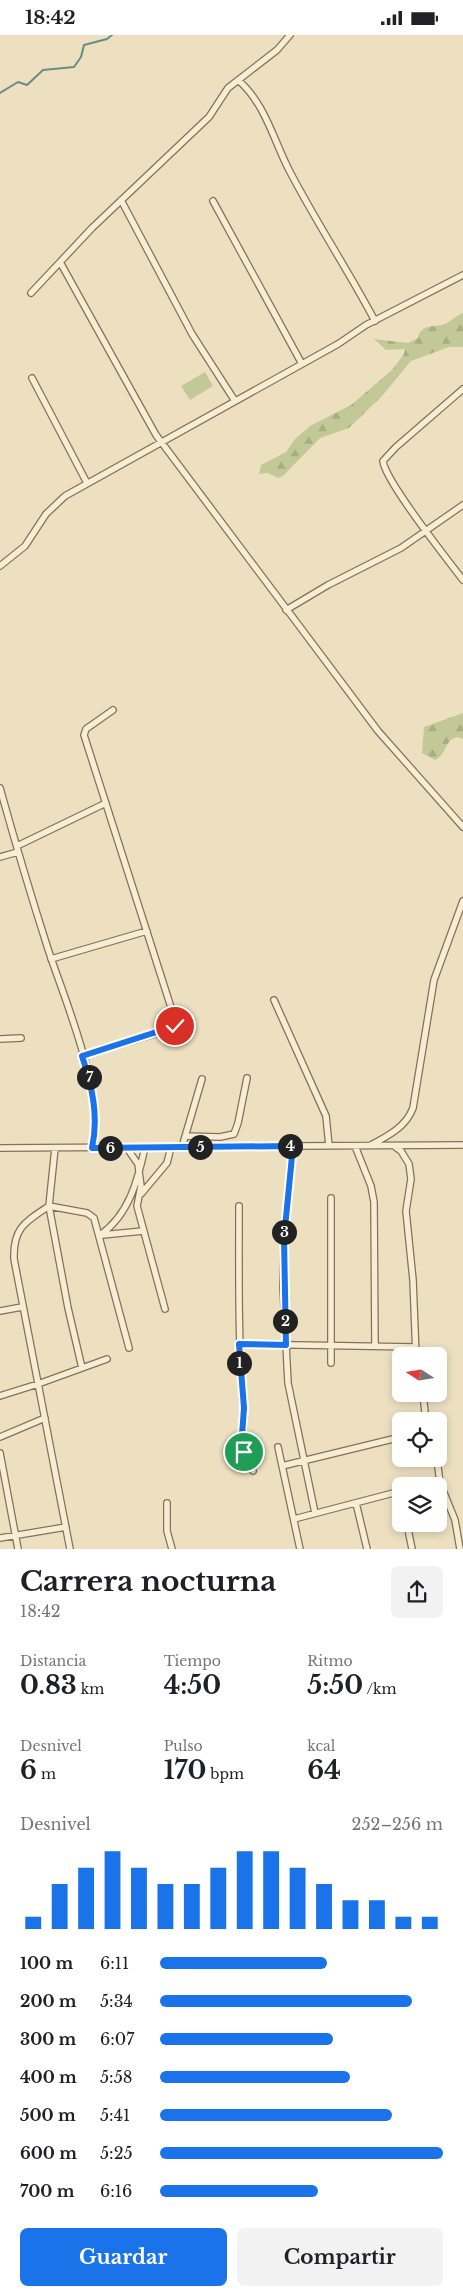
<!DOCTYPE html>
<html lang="es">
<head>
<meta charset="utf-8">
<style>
	:root { --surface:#fff; --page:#f2f2f2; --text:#202124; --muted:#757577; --accent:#1a73e8 }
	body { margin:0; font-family:"Libre Baskerville",serif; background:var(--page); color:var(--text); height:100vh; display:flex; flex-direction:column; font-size:19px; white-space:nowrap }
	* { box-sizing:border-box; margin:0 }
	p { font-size:16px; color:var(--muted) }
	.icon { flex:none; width:28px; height:28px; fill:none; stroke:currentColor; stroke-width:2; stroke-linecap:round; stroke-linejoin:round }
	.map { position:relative; height:1514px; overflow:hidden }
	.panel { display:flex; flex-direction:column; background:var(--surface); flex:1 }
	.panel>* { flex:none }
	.needle { width:32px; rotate:282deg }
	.controls { position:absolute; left:392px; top:1312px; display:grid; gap:10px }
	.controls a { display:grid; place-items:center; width:55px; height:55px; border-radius:8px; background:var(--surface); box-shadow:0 2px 8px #0003; font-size:25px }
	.pin { position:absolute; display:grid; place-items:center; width:42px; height:42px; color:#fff; margin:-21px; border:2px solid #fff; border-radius:50%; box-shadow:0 1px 5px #0007 }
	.km { position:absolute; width:25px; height:25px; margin:-12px; border-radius:50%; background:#222; color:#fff; font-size:14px; line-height:25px; text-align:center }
	.round { display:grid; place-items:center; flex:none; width:52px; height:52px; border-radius:8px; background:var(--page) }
	.overview { display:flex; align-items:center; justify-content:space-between; height:85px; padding:0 20px }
	h1 { font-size:28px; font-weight:800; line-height:38px }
	.figures { display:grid; grid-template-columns:repeat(3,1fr); gap:8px; height:85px; padding:5px 20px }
	.figures div { display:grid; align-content:center }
	.figures b { font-size:25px; font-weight:800 }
	.figures small { font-size:14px; font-weight:400 }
	.figures p { font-size:14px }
	.chart { height:140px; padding:10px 20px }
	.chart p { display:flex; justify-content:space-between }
	.chart svg { width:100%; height:90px; margin-top:5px; stroke:var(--accent); stroke-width:6 }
	.button { display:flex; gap:10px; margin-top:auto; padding:10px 20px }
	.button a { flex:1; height:58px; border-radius:8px; background:var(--accent); color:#fff; font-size:20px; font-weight:800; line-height:58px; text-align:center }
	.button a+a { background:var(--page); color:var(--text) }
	ul { padding:0 20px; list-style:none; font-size:16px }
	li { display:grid; grid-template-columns:80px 60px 1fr; align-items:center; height:38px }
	li i { height:12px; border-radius:6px; background:var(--accent) }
	.status { display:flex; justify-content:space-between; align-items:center; height:35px; padding:0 25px; background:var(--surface); direction:ltr }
	.status svg { height:14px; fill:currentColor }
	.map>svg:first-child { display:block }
	.forest { fill:url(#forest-firs) }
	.pitch { fill:#c2c996 }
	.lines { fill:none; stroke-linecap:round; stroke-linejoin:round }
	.stream { stroke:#6b8c84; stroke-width:2 }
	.street-casing { stroke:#847159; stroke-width:8 }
	.street { stroke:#f7edd4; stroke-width:5.5 }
	.route-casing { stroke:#fff; stroke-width:10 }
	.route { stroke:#1a73e8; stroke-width:6 }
</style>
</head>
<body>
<div class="status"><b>18:42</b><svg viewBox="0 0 49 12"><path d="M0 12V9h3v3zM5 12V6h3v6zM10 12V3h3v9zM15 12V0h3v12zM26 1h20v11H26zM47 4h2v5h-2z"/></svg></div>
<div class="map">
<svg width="463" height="1514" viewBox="0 0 463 1514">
	<defs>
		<pattern id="forest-firs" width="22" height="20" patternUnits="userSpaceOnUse" patternTransform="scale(1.25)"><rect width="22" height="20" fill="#c2c996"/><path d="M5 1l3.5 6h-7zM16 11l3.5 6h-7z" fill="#a7ad81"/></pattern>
	</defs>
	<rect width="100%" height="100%" fill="#ece0c1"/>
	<!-- forest -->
	<path class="forest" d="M463,278V312H449L411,326L382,361L349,393L320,403L283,441L278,443L268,438L259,439L261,430L286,417L295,404L310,391L351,370L392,335L404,319L405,314L386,315L374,304L408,308L418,303C421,288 434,293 445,289C452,286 456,280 463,278Z
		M463,678V704L457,702C444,705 447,720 435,725L422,718L424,692Z"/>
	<!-- pitch -->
	<path class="pitch" d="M205,337L213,351L190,365L181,351Z"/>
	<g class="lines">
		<!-- stream -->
		<path class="stream" d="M0,58L18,47L27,50L43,35L74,32L81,22L84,10L107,4L112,0"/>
		<!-- street casing -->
		<g class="street-casing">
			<path id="street" d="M238,45C265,68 274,106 289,135C316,187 348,235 375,286
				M121,165L192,299L235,366
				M213,166L302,329
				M60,227L156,400L378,696L463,792
				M31,258L92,193L209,82L228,53L277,15L290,0
				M32,343L87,448
				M463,354L396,412L383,426C385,446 447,524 463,545
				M0,531L25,511L46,479L65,461L338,309L366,290L463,240
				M286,575L328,550L401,513L463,470
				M0,753C15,807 31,861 48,914C66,969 105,1057 92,1113
				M17,811L106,768
				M0,822L18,817
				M51,924L147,896
				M274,965L326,1081L329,1111
				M0,1004L21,1003
				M82,1021L165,996L173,993L176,988L84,700L86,694L113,675
				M186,1101L220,1102L234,1099L238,1088L247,1043
				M371,1110C388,1101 406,1092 413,1073L434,945L463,866
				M293,1111L284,1203L283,1251L288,1348L315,1478
				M355,1111L371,1151L374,1167L375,1311
				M394,1111L401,1116L409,1129L411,1144L406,1176L413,1245L416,1321
				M126,1112L138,1129L141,1151L137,1171L165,1274
				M182,1112L202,1044
				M0,1113L463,1110
				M55,1113L49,1171L68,1273L82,1333
				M141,1159L167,1128L171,1112
				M331,1163V1328
				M239,1171C239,1238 238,1304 243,1370C246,1398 236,1408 253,1436
				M100,1200C129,1180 138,1145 145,1112
				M102,1200L143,1196
				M0,1276L22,1272
				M239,1309L414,1312
				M423,1359L426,1386
				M0,1361L38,1349L107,1324
				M0,1402L45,1383
				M278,1412L300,1514
				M0,1418L18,1514
				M437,1424L440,1448L455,1485L460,1514
				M282,1431L401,1402
				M424,1451L440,1448
				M167,1468V1496L172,1514
				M356,1468L367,1514
				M294,1484L401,1456
				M407,1489L412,1514
				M0,1503L66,1492
				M70,1514L14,1224C13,1193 25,1187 49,1171L87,1178L94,1183L129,1313"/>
		</g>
		<!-- street -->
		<use href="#street" class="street"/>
	</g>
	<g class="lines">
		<!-- route casing -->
		<g class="route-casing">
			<path id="route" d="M175,991L82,1021C92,1051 99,1081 92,1113L293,1111L284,1203L286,1310L239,1309L244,1373L242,1400L244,1417"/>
		</g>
		<!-- route -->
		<use href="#route" class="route"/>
	</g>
</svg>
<div class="controls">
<a><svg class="needle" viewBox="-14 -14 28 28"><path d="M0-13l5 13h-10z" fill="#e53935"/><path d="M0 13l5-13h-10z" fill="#757577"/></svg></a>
<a><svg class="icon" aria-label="locate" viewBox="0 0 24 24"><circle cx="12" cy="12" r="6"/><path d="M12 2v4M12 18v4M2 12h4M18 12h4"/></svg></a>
<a><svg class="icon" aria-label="layers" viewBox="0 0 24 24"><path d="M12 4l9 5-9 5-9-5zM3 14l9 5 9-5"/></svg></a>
</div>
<div class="pin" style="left:244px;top:1417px;background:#1e9e55"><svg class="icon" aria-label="arrive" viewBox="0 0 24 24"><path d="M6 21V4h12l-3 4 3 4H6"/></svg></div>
<div class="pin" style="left:175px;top:991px;background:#d93025"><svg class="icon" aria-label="check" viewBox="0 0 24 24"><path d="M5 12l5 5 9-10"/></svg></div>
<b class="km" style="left:239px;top:1328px">1</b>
<b class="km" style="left:285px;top:1286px">2</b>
<b class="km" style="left:284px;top:1197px">3</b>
<b class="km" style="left:290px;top:1111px">4</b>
<b class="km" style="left:200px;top:1112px">5</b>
<b class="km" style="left:110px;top:1113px">6</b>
<b class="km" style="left:89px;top:1042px">7</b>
</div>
<section class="panel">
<div class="overview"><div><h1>Carrera nocturna</h1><p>18:42</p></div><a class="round"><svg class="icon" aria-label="share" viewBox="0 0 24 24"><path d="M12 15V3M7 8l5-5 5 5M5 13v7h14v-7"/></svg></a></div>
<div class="figures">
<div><p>Distancia</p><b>0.83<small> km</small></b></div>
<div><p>Tiempo</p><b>4:50</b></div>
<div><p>Ritmo</p><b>5:50<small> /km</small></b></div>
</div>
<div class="figures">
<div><p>Desnivel</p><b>6<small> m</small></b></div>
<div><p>Pulso</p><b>170<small> bpm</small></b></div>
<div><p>kcal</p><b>64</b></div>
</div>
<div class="chart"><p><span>Desnivel</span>252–256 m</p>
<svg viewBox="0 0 160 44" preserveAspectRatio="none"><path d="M5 44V38M15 44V22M25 44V14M35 44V6M45 44V14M55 44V22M65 44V22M75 44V14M85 44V6M95 44V6M105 44V14M115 44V22M125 44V30M135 44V30M145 44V38M155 44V38"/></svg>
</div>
<ul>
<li><b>100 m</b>6:11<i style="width:59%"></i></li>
<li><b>200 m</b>5:34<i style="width:89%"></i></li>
<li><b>300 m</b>6:07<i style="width:61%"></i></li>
<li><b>400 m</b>5:58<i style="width:67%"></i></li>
<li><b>500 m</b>5:41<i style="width:82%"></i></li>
<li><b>600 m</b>5:25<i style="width:100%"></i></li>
<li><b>700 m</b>6:16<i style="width:56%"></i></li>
</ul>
<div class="button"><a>Guardar</a><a>Compartir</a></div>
</section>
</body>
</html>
